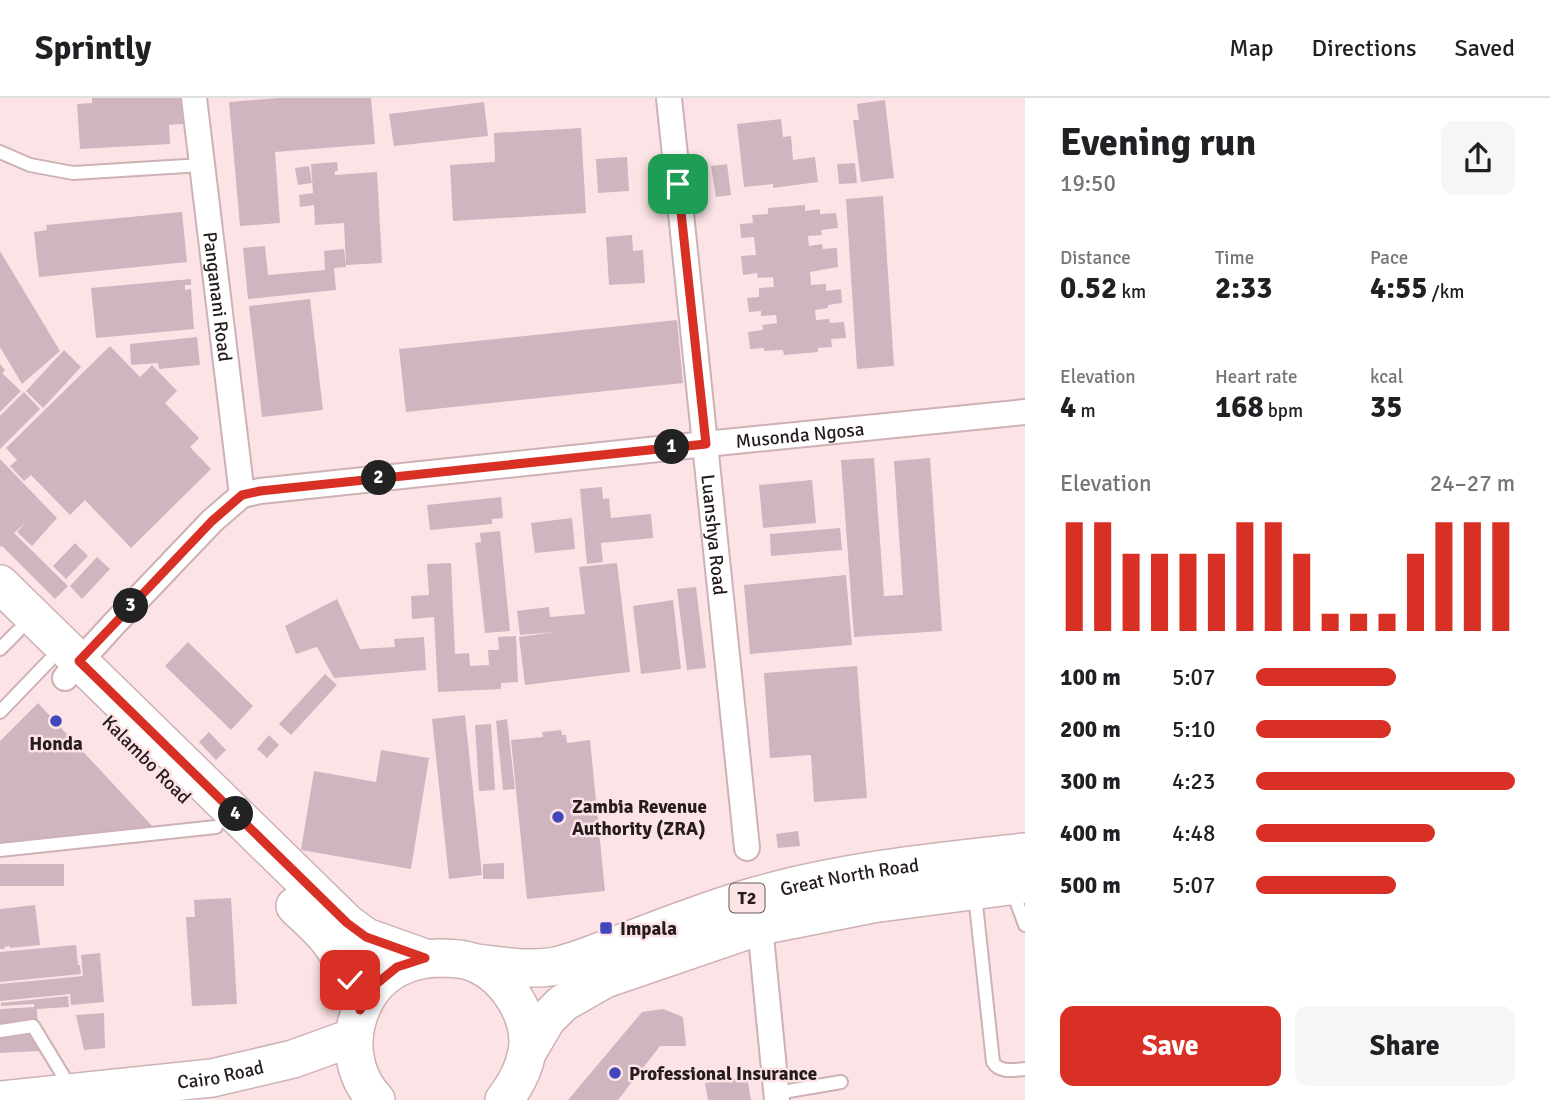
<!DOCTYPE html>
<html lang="en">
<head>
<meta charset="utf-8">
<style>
	:root { --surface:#fff; --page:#f6f6f6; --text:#202124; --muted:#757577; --line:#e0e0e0; --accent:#d93025 }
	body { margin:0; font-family:Signika,sans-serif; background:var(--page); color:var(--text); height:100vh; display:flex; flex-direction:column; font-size:26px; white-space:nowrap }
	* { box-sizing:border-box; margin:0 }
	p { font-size:23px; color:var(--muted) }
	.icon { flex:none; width:38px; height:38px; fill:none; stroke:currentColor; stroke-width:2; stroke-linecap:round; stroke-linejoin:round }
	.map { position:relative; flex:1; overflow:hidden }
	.details { display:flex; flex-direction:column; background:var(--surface); width:525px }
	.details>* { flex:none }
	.pin { position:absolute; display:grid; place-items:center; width:60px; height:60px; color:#fff; margin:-30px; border-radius:14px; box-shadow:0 4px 10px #0006 }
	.km { position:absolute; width:35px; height:35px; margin:-18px; border-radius:50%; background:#222; color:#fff; font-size:19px; line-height:35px; text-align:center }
	.round { display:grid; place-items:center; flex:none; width:74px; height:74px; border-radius:14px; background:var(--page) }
	.summary { display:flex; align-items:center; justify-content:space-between; height:119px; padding:0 35px }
	h1 { font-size:38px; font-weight:700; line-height:52px }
	.metrics { display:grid; grid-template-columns:repeat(3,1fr); gap:10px; height:119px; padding:7px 35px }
	.metrics div { display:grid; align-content:center }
	.metrics b { font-size:30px; font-weight:700 }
	.metrics small { font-size:19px; font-weight:400 }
	.metrics p { font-size:19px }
	.chart { height:196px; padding:14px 35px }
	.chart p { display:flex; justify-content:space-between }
	.chart svg { width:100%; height:126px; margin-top:7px; stroke:var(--accent); stroke-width:6 }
	.action { display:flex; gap:14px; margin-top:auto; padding:14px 35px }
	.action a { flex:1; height:80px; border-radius:14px; background:var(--accent); color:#fff; font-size:28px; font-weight:700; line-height:80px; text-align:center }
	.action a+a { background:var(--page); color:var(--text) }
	ul { padding:0 35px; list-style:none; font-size:23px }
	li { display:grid; grid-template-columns:112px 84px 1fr; align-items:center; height:52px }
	li i { height:18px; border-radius:9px; background:var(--accent) }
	header { display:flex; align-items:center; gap:42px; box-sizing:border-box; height:98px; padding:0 35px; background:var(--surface); border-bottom:2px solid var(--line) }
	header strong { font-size:33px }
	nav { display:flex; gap:38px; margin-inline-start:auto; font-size:24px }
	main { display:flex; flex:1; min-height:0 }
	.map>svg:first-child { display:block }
	.building { fill:#cfb5bf }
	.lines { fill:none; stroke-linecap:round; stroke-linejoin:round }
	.service-casing { stroke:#cdb1b4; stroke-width:16 }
	.minor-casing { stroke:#cdb1b4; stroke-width:28 }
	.primary-casing { stroke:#cdb1b4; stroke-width:40 }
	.service { stroke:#fff; stroke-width:12 }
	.minor { stroke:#fff; stroke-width:24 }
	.primary { stroke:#fff; stroke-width:37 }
	.route-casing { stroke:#fff; stroke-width:14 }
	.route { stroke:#d93025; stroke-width:9 }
	.poi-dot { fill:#4147bb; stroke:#fce4e6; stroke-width:2.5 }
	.labels { text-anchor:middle; stroke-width:5; stroke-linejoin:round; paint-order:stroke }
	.shield { fill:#fce4e6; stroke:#665759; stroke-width:2 }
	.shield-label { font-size:18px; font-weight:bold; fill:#261b1d }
	.street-label { font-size:19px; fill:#261b1d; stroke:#fce4e6 }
	.poi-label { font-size:19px; font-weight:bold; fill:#261b1d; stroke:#fce4e6; text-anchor:start }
</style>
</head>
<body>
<header>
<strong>Sprintly</strong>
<nav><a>Map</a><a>Directions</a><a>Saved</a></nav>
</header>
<main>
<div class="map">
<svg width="1025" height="1002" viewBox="0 0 1025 1002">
	<rect width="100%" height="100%" fill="#fce4e6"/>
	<!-- building -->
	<path class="building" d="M92,0H182L183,26L169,27L170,46L80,51L77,6L92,5Z
		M279,0H371L375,46L275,54L280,125L240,128L229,4Z
		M885,2L894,80L861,84L853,22H859L857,6Z
		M484,4L488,38L394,48L389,16Z
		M781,21L783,39L791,38L793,62L815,59L818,84L773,90V86L744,89L737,26Z
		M581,30L586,115L453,123L450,67L495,64L494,35Z
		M627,59L629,93L598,95L596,61Z
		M337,64L338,73H335V77L377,74L382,165L346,167L344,125L315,127L314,107L300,109L299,97L313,95L311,66Z
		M855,65L857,85L839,86L837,66Z
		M727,66L731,97L716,99L711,68Z
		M309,68L312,85L298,87L295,70Z
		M883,98L894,268L857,271L846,101Z
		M805,107V113L820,111V116L836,115L838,130L821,132L822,137L808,138L809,148L822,146L823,151L837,150L838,169L810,174L811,187L826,186V193L841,191L842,205L828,207V210L815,212L816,222L829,221L830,225L844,224L846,240L831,241L832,249L818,250V254L784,257L783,252L764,253V250L750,251L748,234L763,232L762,227L777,225L776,217L761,218V213L749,214L747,200L759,199V190L774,189L773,179L758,180L757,175L743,177L741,158L756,157L754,139L741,140L740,126L753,125L752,117L768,116V110Z
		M182,114L187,164L39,179L34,134L47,132L46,127Z
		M632,137L633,153L643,152L645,185L609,187L606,139Z
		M265,148L268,177L325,172L324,153L344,151L346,169L334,170L336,192L248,201L243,150Z
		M0,153L60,253L22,286L0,249Z
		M191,181V187H185V192L191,191L194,231L96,240L91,190Z
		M310,201L323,312L262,319L249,208Z
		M677,222L683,285L406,314L399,251Z
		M197,239L200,267L159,271L158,265L131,267L130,246Z
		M110,248L140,279L152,267L177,293L165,305L199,340L190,349L211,371L131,450L85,402L70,417L31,377L24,383L10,368L17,362L6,350Z
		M64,252L81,269L43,310L26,293Z
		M0,266L5,272L2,275L21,293L0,314Z
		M24,294L40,311L0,351V318Z
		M874,360L884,498L903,497L894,363L930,360L942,533L854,539L841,362Z
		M0,361L57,420L32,448L17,434L26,424L14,435L68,488L55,501L2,448L0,449Z
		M812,382L816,425L763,430L759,387Z
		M602,389L603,401L609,400L611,420L651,416L653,440L601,445L603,464L587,466L580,391Z
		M501,399L503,420L492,421V426L430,432L427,407Z
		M572,420L575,451L535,455L531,425Z
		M840,430L842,452L771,458L770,436Z
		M500,433L510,533L485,535L475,445L481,444L480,435Z
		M75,445L88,458L66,481L53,468Z
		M97,459L110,471L82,501L70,488Z
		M451,465L455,556L469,555L470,568L489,567L488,552H499L498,539L516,538L518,584L501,585V591L438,594L434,519L412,521L411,498L429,497L427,466Z
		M617,465L630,574L525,587L519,539L555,534L520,537L517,513L549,509L550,519L585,516L579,469Z
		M846,477L852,547L750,556L744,487Z
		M696,489L706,570L687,572L677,491Z
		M337,501L360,551L395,549L394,541L424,539L426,572L334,580L317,549L296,556L285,528Z
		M673,502L681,571L641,576L633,508Z
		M188,544L253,608L231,632L165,568Z
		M857,568L867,700L814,704L811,657L770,660L764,575Z
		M325,576L337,587L291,637L279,626Z
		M38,605L154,730L0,748V643Z
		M465,617L482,777L449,781L432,621Z
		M507,621L515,691L503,692L496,623Z
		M491,626L495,692L479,693L475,627Z
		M561,632L562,637H566L567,645L590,642L605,793L527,801L511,642L543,639L542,634Z
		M209,634L226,652L216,662L199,644Z
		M269,637L279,647L267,660L257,651Z
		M381,652L429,660L411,771L301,752L314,673L376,684Z
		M798,733L800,748L778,750L776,736Z
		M504,765V781H483V766Z
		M0,766H64V788H0Z
		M231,800L237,906L192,908L186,819H195L194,802Z
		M35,807L40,847L10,850V848L4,849L5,851H0V811Z
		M76,847L78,867H80L81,876L0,884V854Z
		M100,855L104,904L71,907L70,896L0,903V886L83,878L81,857Z
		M68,898L69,909L37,911L39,953L0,955V911L34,909V906L1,908V905Z
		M663,911L683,919L686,948H660L618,1002H568L642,914Z
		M104,915L105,950L84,952L76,917Z
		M747,979L751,1002H708L705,985Z"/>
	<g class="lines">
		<!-- service casing -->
		<g class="service-casing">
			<path id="service" d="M0,54L30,67L73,75L202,67
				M0,551L18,533
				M0,614L49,563
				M0,752L216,729
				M1012,791L1025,827
				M975,797L993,964C999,975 1014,972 1025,971
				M0,933L33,928L70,989
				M777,995L841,984"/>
		</g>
		<!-- minor casing -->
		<g class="minor-casing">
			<g id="minor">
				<path id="s1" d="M194,0L242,397"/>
				<path id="s2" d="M669,0L747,750"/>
				<path id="s3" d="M65,580L112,528L212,423L242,397L260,393L706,346L1025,314"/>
				<path d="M760,828L777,1002"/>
			</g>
		</g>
		<!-- primary casing -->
		<g class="primary-casing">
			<g id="primary">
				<path d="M0,486L347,825L366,839L425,860"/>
				<path d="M295,808C305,818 317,828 327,840C344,861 352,887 360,912"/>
				<path id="s4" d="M476,865C502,868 531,873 556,868C578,863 600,853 622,845C665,829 707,812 752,799C841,773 933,764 1025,754"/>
				<path d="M528,953L547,921L563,905L605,881L760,828L872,806L1025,786"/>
				<path id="s5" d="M0,1002L212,980L293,961L354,939"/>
				<path d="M376,1002C357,982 350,954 356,927C366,884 397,861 440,860C452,860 467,861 477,866C508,880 533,920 527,954C524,971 515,988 504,1002"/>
			</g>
		</g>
		<!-- service -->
		<use href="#service" class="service"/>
		<!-- minor -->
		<use href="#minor" class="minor"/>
		<!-- primary -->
		<use href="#primary" class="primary"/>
	</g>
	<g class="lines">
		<!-- route casing -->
		<g class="route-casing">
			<path id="route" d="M350,882L360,912L375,887L397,869L425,860L366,839L347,825L79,563L212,423L242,397L260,393L706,346L678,86"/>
		</g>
		<!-- route -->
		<use href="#route" class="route"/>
	</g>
	<!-- markers -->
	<g class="poi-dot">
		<circle cx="56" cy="623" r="7"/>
		<circle cx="558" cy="719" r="7"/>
		<rect x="599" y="823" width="14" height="14" rx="3.5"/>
		<circle cx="615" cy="975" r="7"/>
	</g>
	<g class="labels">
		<!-- shield labels -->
		<rect class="shield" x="729.5" y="785.5" width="35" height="29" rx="5"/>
		<g class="shield-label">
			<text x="747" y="806">T2</text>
		</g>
		<!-- street labels -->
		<g class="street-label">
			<text dy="7" stroke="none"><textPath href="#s1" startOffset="200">Panganani Road</textPath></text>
			<text dy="7" stroke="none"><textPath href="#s3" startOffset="816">Musonda Ngosa</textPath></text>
			<text dy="7" stroke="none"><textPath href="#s2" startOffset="439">Luanshya Road</textPath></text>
			<text transform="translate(147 661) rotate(45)" y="7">Kalambo Road</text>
			<text dy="7" stroke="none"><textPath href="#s4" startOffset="388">Great North Road</textPath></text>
			<text dy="7" stroke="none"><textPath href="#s5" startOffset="222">Cairo Road</textPath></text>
		</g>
		<!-- poi labels -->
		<g class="poi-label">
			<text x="56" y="652" text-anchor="middle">Honda</text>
			<text x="572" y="715">Zambia Revenue<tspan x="572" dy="22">Authority (ZRA)</tspan></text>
			<text x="620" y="837">Impala</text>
			<text x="629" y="982">Professional Insurance</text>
		</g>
	</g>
</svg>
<div class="pin" style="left:678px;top:86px;background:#1e9e55"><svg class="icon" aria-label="arrive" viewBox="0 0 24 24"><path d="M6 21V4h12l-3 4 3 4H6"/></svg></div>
<div class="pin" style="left:350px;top:882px;background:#d93025"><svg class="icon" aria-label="check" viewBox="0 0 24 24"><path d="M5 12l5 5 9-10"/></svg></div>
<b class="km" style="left:672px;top:349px">1</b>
<b class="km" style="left:379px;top:380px">2</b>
<b class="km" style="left:131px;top:508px">3</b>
<b class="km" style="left:236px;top:716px">4</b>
</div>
<section class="details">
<div class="summary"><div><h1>Evening run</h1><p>19:50</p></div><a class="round"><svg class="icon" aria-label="share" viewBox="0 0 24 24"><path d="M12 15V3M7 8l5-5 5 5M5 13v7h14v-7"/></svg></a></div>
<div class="metrics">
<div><p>Distance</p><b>0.52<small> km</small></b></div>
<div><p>Time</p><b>2:33</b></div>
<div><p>Pace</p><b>4:55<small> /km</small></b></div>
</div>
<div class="metrics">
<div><p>Elevation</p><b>4<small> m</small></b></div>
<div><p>Heart rate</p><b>168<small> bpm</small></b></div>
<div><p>kcal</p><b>35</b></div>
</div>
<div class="chart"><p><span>Elevation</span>24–27 m</p>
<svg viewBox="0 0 160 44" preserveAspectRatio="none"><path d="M5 44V6M15 44V6M25 44V17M35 44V17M45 44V17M55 44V17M65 44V6M75 44V6M85 44V17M95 44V38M105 44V38M115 44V38M125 44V17M135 44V6M145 44V6M155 44V6"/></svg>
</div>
<ul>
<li><b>100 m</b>5:07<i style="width:54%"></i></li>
<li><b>200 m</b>5:10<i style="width:52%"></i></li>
<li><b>300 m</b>4:23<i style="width:100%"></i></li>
<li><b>400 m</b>4:48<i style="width:69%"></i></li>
<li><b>500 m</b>5:07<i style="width:54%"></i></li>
</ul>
<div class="action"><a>Save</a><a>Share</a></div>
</section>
</main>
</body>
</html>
